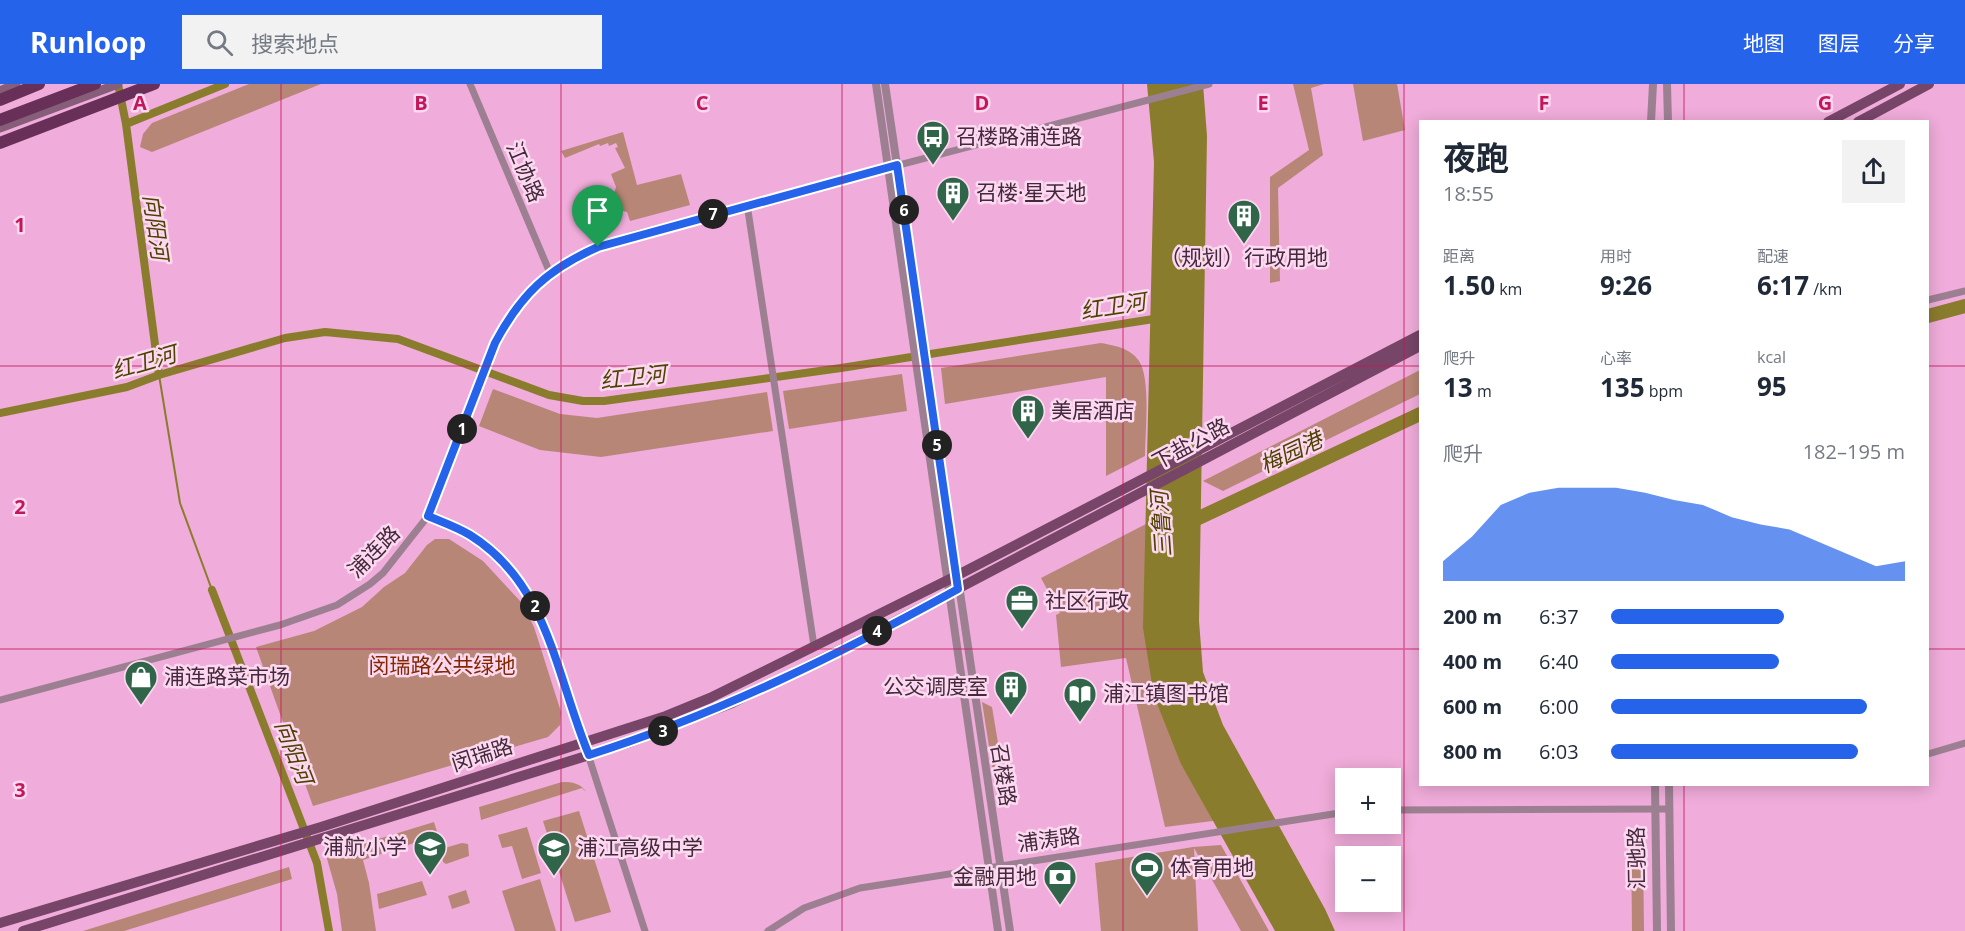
<!DOCTYPE html>
<html lang="zh">
<head>
<meta charset="utf-8">
<style>
	:root { --surface:#fff; --page:#f2f2f3; --text:#1f2937; --muted:#747a83; --accent:#2563eb }
	body { margin:0; font-family:"Open Sans","Noto Sans SC",sans-serif; background:var(--page); color:var(--text); height:100vh; display:flex; flex-direction:column; font-size:22px; white-space:nowrap }
	* { box-sizing:border-box; margin:0 }
	p { font-size:20px; color:var(--muted) }
	.icon { flex:none; width:33px; height:33px; fill:none; stroke:currentColor; stroke-width:2; stroke-linecap:round; stroke-linejoin:round }
	.map { position:relative; flex:1; overflow:hidden }
	.details { position:absolute; left:1419px; top:36px; width:510px; height:666px; display:flex; flex-direction:column; background:var(--surface); border-radius:0px; box-shadow:0 3px 15px #0003 }
	.details>* { flex:none }
	.controls { position:absolute; left:1335px; top:684px; display:grid; gap:12px }
	.controls a { display:grid; place-items:center; width:66px; height:66px; border-radius:0px; background:var(--surface); box-shadow:0 3px 15px #0003; font-size:30px }
	.pin { position:absolute; display:grid; place-items:center; width:51px; height:51px; color:#fff; margin:-62px -26px; border-radius:50% 50% 50% 0; rotate:-45deg; box-shadow:0 0 6px #0007 }
	.pin .icon { rotate:45deg }
	.km { position:absolute; width:30px; height:30px; margin:-15px; border-radius:50%; background:#222; color:#fff; font-size:16px; line-height:30px; text-align:center }
	.round { display:grid; place-items:center; flex:none; width:63px; height:63px; border-radius:0px; background:var(--page) }
	.summary { display:flex; align-items:center; justify-content:space-between; height:102px; padding:0 24px }
	h1 { font-size:33px; font-weight:700; line-height:45px }
	.figures { display:grid; grid-template-columns:repeat(3,1fr); gap:9px; height:102px; padding:6px 24px }
	.figures div { display:grid; align-content:center }
	.figures b { font-size:26px; font-weight:700 }
	.figures small { font-size:16px; font-weight:400 }
	.figures p { font-size:16px }
	.chart { height:168px; padding:12px 24px }
	.chart p { display:flex; justify-content:space-between }
	.chart svg { width:100%; height:108px; margin-top:6px; fill:var(--accent); opacity:.7 }
	ul { padding:0 24px; list-style:none; font-size:20px }
	li { display:grid; grid-template-columns:96px 72px 1fr; align-items:center; height:45px }
	li i { height:15px; border-radius:8px; background:var(--accent) }
	header { display:flex; align-items:center; gap:36px; box-sizing:border-box; height:84px; padding:0 30px; background:var(--accent); color:#fff }
	header strong { font-size:28px }
	nav { display:flex; gap:33px; margin-inline-start:auto; font-size:21px }
	.search { width:420px; height:54px; background:var(--page); display:flex; align-items:center; gap:15px; box-sizing:border-box; padding:0 21px; border-radius:0px; color:var(--muted); font-size:22px }
	.map>svg:first-child { display:block }
	.green { fill:#b88676 }
	.water { fill:#8a7c2d }
	.lines { fill:none; stroke-linecap:round; stroke-linejoin:round }
	.stream { stroke:#8a7c2d; stroke-width:2 }
	.canal { stroke:#8a7c2d; stroke-width:8 }
	.river { stroke:#8a7c2d; stroke-width:14 }
	.minor { stroke:#9c8092; stroke-width:7 }
	.tertiary { stroke:#9c8092; stroke-width:8 }
	.secondary { stroke:#875e7a; stroke-width:9 }
	.primary { stroke:#774568; stroke-width:10 }
	.motorway { stroke:#683058; stroke-width:12 }
	.route-casing { stroke:#fff; stroke-width:12 }
	.route { stroke:#2563eb; stroke-width:8 }
	.grid { fill:none; stroke:#c2185b; stroke-width:1.5; stroke-opacity:0.55 }
	.labels { text-anchor:middle; stroke-width:5; stroke-linejoin:round; paint-order:stroke }
	.poi-label { font-size:21px; fill:#43293b; stroke:#fcd9f0; text-anchor:start }
	.street-label { font-size:21px; fill:#43293b; stroke:#fcd9f0 }
	.park-label { font-size:21px; fill:#812802; stroke:#fcd9f0 }
	.water-label { font-size:22px; font-style:italic; fill:#4d4201; stroke:#fcd9f0 }
	.grid-label { font-size:20px; text-anchor:middle; font-weight:bold; fill:#c2185b; stroke:#fcd9f0; stroke-width:5; stroke-linejoin:round; paint-order:stroke }
</style>
</head>
<body>
<header>
<strong>Runloop</strong>
<div class="search"><svg class="icon" aria-label="search" viewBox="0 0 24 24"><circle cx="10" cy="10" r="6"/><path d="M15 15l6 6"/></svg>搜索地点</div>
<nav><a>地图</a><a>图层</a><a>分享</a></nav>
</header>
<div class="map">
<svg width="1965" height="847" viewBox="0 0 1965 847">
	<rect width="100%" height="100%" fill="#f0acda"/>
	<!-- green -->
	<path class="green" d="M249,0H321L152,68L140,63L143,50L152,39Z
		M1293,0H1324L1311,4L1323,71L1278,104L1280,197L1270,199V93L1309,66Z
		M1353,0H1397L1405,46L1363,57Z
		M623,48L637,101L681,90L690,121L630,137L627,128L615,125L610,114L613,113L616,103L611,90L625,84L615,64L618,63L616,59L609,62L608,59L600,62L599,60L565,74L561,67Z
		M1101,259C1116,262 1130,264 1139,277C1151,294 1145,350 1145,372L1106,392V293L945,320L941,284Z
		M1420,286V310L1223,407L1203,397Z
		M902,290L907,327L789,345L783,307Z
		M493,305L560,330L597,334L767,308L773,347L601,373L540,366L479,342Z
		M1146,440L1244,733L1165,743L1126,574L1061,583L1056,531L1060,529L1041,494Z
		M435,455H449L483,477L521,518L534,543L561,628L560,641L548,653L313,722L256,563L314,547L362,523L384,503L405,489L427,461Z
		M982,618L992,623L1002,683V689L994,694Z
		M562,698C572,698 581,699 586,708L582,704L481,736L479,723Z
		M579,727L611,828L575,838L543,737Z
		M434,738L438,751L363,776L369,799L376,847H342L337,810L326,771Z
		M527,743L541,789L522,795L512,762L502,764L498,751Z
		M1631,743L1643,758L1644,847H1632Z
		M462,759L468,760L469,772L446,780L443,778L441,765Z
		M1221,761L1269,847H1241L1194,764L1198,847H1101L1095,779L1193,763Z
		M289,783L292,795L124,847H83Z
		M540,795L556,847H515L502,807Z
		M422,797L427,811L379,825L377,810Z
		M466,806L470,819L452,825L448,812Z"/>
	<!-- water -->
	<path class="water" d="M1147,0H1203L1207,52L1199,537L1203,588L1223,641L1325,825L1335,847H1275L1181,680L1154,612L1143,544L1154,78Z"/>
	<g class="lines">
		<!-- stream -->
		<path class="stream" d="M159,291L180,419L212,506"/>
		<!-- canal -->
		<path class="canal" d="M118,0L126,40L159,291
			M126,40L225,0
			M0,329L127,303L159,291L285,254L325,248L398,255L549,311L583,317H604L841,284L1160,234
			M212,506L317,779L329,847"/>
		<!-- river -->
		<path class="river" d="M1928,232L1965,222
			M1186,440L1420,330"/>
		<!-- minor -->
		<path class="minor" d="M470,0L550,189
			M747,120L814,562
			M1928,216L1965,207
			M428,432C503,465 525,492 555,568L645,847
			M0,616L280,541L337,521L370,500L383,489L428,432L495,259C529,196 566,173 632,151L1209,0
			M1928,670L1965,659
			M1390,726L1669,725
			M768,847L804,824L860,804L1346,728"/>
		<!-- tertiary -->
		<path class="tertiary" d="M876,0L998,847
			M885,0L1010,847
			M1667,0L1668,38
			M1651,38L1653,0
			M1655,700L1657,847
			M1669,700L1671,847"/>
		<!-- secondary -->
		<path class="secondary" d="M0,7L16,0
			M0,44L118,0"/>
		<!-- primary -->
		<path class="primary" d="M1828,38L1900,0
			M1858,38L1929,0
			M0,839L321,743L666,632L710,614L956,492L1420,251
			M23,847L628,659L732,619L862,555L1420,262"/>
		<!-- motorway -->
		<path class="motorway" d="M0,16L39,0
			M0,36L95,0
			M0,59L154,0"/>
	</g>
	<g class="lines">
		<!-- route casing -->
		<g class="route-casing">
			<path id="route" d="M897,81L958,505C840,570 718,630 589,671C556,593 549,500 470,451C457,443 442,438 428,432L495,259C521,210 548,185 598,163Z"/>
		</g>
		<!-- route -->
		<use href="#route" class="route"/>
	</g>
	<!-- grid -->
	<path class="grid" d="M281,0V847M561,0V847M842,0V847M1123,0V847M1404,0V847M1684,0V38M0,282H1420M1928,282H1965M0,565H1420M1928,565H1965M1684,700V847"/>
	<!-- icons -->
	<defs>
		<g id="bus-pin" transform="scale(1.725)"><path d="M0 17L-7.5 6A9.5 9.5 0 1 1 7.5 6Z" fill="#31654a" stroke="#fcd9f0"/><path d="M-5-6H5V4H4V6H2V4H-2V6H-4V4H-5ZM-3.5-4V0h7V-4ZM-3.5 1.2v1.5H-2V1.2ZM2 1.2v1.5H3.5V1.2Z" fill="#fff"/></g>
		<g id="building-pin" transform="scale(1.725)"><path d="M0 17L-7.5 6A9.5 9.5 0 1 1 7.5 6Z" fill="#31654a" stroke="#fcd9f0"/><path d="M-4-6H4V6H1V3H-1V6H-4ZM-2.5-4.3h1.7v1.8h-1.7ZM.8-4.3h1.7v1.8H.8ZM-2.5-1h1.7V.8h-1.7ZM.8-1h1.7V.8H.8Z" fill="#fff"/></g>
		<g id="office-pin" transform="scale(1.725)"><path d="M0 17L-7.5 6A9.5 9.5 0 1 1 7.5 6Z" fill="#31654a" stroke="#fcd9f0"/><path d="M-6-3h4V-5.5h4V-3h4V5H-6ZM-1-4.5V-3h2v-1.5ZM-6 0V1H6V0Z" fill="#fff"/></g>
		<g id="shop-pin" transform="scale(1.725)"><path d="M0 17L-7.5 6A9.5 9.5 0 1 1 7.5 6Z" fill="#31654a" stroke="#fcd9f0"/><path d="M-5-2.5h2.3a2.7 3.5 0 0 1 5.4 0H5L5.5 6h-11ZM-1.5-2.5h3a1.5 2.3 0 0 0-3 0Z" fill="#fff"/></g>
		<g id="library-pin" transform="scale(1.725)"><path d="M0 17L-7.5 6A9.5 9.5 0 1 1 7.5 6Z" fill="#31654a" stroke="#fcd9f0"/><path d="M-6-4Q-3-5.5-.7-3.5V5Q-3 3-6 4ZM6-4Q3-5.5 .7-3.5V5Q3 3 6 4Z" fill="#fff"/></g>
		<g id="school-pin" transform="scale(1.725)"><path d="M0 17L-7.5 6A9.5 9.5 0 1 1 7.5 6Z" fill="#31654a" stroke="#fcd9f0"/><path d="M0-5L7-2L0 1L-7-2ZM-4 1L0 2.5L4 1V4Q0 6-4 4Z" fill="#fff"/></g>
		<g id="stadium-pin" transform="scale(1.725)"><path d="M0 17L-7.5 6A9.5 9.5 0 1 1 7.5 6Z" fill="#31654a" stroke="#fcd9f0"/><path d="M0-5a6.5 5 0 1 0 0 10a6.5 5 0 1 0 0-10ZM-3.5-1.8h7v3.6h-7Z" fill="#fff"/></g>
		<g id="bank-pin" transform="scale(1.725)"><path d="M0 17L-7.5 6A9.5 9.5 0 1 1 7.5 6Z" fill="#31654a" stroke="#fcd9f0"/><path d="M-6-4H6V4H-6ZM0-2.3a2.3 2.3 0 1 0 0 4.6a2.3 2.3 0 1 0 0-4.6Z" fill="#fff"/></g>
	</defs>
	<g fill-rule="evenodd">
		<use href="#bus-pin" x="933" y="53"/>
		<use href="#building-pin" x="953" y="109"/>
		<use href="#building-pin" x="1244" y="132"/>
		<use href="#building-pin" x="1028" y="327"/>
		<use href="#office-pin" x="1022" y="517"/>
		<use href="#shop-pin" x="141" y="593"/>
		<use href="#building-pin" x="1011" y="603"/>
		<use href="#library-pin" x="1080" y="610"/>
		<use href="#school-pin" x="430" y="763"/>
		<use href="#school-pin" x="554" y="764"/>
		<use href="#stadium-pin" x="1147" y="784"/>
		<use href="#bank-pin" x="1060" y="793"/>
	</g>
	<g class="labels">
		<!-- poi labels -->
		<g class="poi-label">
			<text x="956" y="60">召楼路浦连路</text>
			<text x="976" y="116">召楼·星天地</text>
			<text x="1244" y="181" text-anchor="middle">（规划）行政用地</text>
			<text x="1051" y="334">美居酒店</text>
			<text x="1045" y="524">社区行政</text>
			<text x="164" y="600">浦连路菜市场</text>
			<text x="988" y="610" text-anchor="end">公交调度室</text>
			<text x="1103" y="617">浦江镇图书馆</text>
			<text x="407" y="770" text-anchor="end">浦航小学</text>
			<text x="577" y="771">浦江高级中学</text>
			<text x="1170" y="791">体育用地</text>
			<text x="1037" y="800" text-anchor="end">金融用地</text>
		</g>
		<!-- street labels -->
		<g class="street-label">
			<text transform="translate(525 88) rotate(67)" y="7">江协路</text>
			<text transform="translate(1191 360) rotate(-28)" y="7">下盐公路</text>
			<text transform="translate(374 468) rotate(-45)" y="7">浦连路</text>
			<text transform="translate(482 671) rotate(-18)" y="7">闵瑞路</text>
			<text transform="translate(1003 691) rotate(81)" y="7">召楼路</text>
			<text transform="translate(1049 756) rotate(-8)" y="7">浦涛路</text>
			<text transform="translate(1637 774) rotate(-91)" y="7">汇驰路</text>
		</g>
		<!-- park labels -->
		<g class="park-label">
			<text x="442" y="589">闵瑞路公共绿地</text>
		</g>
		<!-- water labels -->
		<g class="water-label">
			<text transform="translate(156 143) rotate(82)" y="8">向阳河</text>
			<text transform="translate(1113 222) rotate(-9)" y="8">红卫河</text>
			<text transform="translate(144 278) rotate(-16)" y="8">红卫河</text>
			<text transform="translate(633 293) rotate(-6)" y="8">红卫河</text>
			<text transform="translate(1291 368) rotate(-25)" y="8">梅园港</text>
			<text transform="translate(1161 440) rotate(-94)" y="8">三鲁河</text>
			<text transform="translate(294 668) rotate(69)" y="8">向阳河</text>
		</g>
	</g>
	<g class="grid-label">
		<text x="140" y="26">A</text>
		<text x="421" y="26">B</text>
		<text x="702" y="26">C</text>
		<text x="982" y="26">D</text>
		<text x="1263" y="26">E</text>
		<text x="1544" y="26">F</text>
		<text x="1825" y="26">G</text>
		<text x="20" y="148">1</text>
		<text x="20" y="430">2</text>
		<text x="20" y="713">3</text>
	</g>
</svg>
<div class="controls">
<a>+</a>
<a>−</a>
</div>
<div class="pin" style="left:598px;top:163px;background:#1e9e55"><svg class="icon" aria-label="arrive" viewBox="0 0 24 24"><path d="M6 21V4h12l-3 4 3 4H6"/></svg></div>
<b class="km" style="left:462px;top:345px">1</b>
<b class="km" style="left:535px;top:522px">2</b>
<b class="km" style="left:663px;top:647px">3</b>
<b class="km" style="left:877px;top:547px">4</b>
<b class="km" style="left:937px;top:361px">5</b>
<b class="km" style="left:904px;top:126px">6</b>
<b class="km" style="left:713px;top:130px">7</b>
<section class="details">
<div class="summary"><div><h1>夜跑</h1><p>18:55</p></div><a class="round"><svg class="icon" aria-label="share" viewBox="0 0 24 24"><path d="M12 15V3M7 8l5-5 5 5M5 13v7h14v-7"/></svg></a></div>
<div class="figures">
<div><p>距离</p><b>1.50<small> km</small></b></div>
<div><p>用时</p><b>9:26</b></div>
<div><p>配速</p><b>6:17<small> /km</small></b></div>
</div>
<div class="figures">
<div><p>爬升</p><b>13<small> m</small></b></div>
<div><p>心率</p><b>135<small> bpm</small></b></div>
<div><p>kcal</p><b>95</b></div>
</div>
<div class="chart"><p><span>爬升</span>182–195 m</p>
<svg viewBox="0 0 160 44" preserveAspectRatio="none"><path d="M0 44V36L10 26L20 13L30 8L40 6L50 6L60 6L70 8L80 11L90 13L100 18L110 21L120 23L130 28L140 33L150 38L160 36V44z"/></svg>
</div>
<ul>
<li><b>200 m</b>6:37<i style="width:59%"></i></li>
<li><b>400 m</b>6:40<i style="width:57%"></i></li>
<li><b>600 m</b>6:00<i style="width:87%"></i></li>
<li><b>800 m</b>6:03<i style="width:84%"></i></li>
</ul>
</section>
</div>
</body>
</html>
